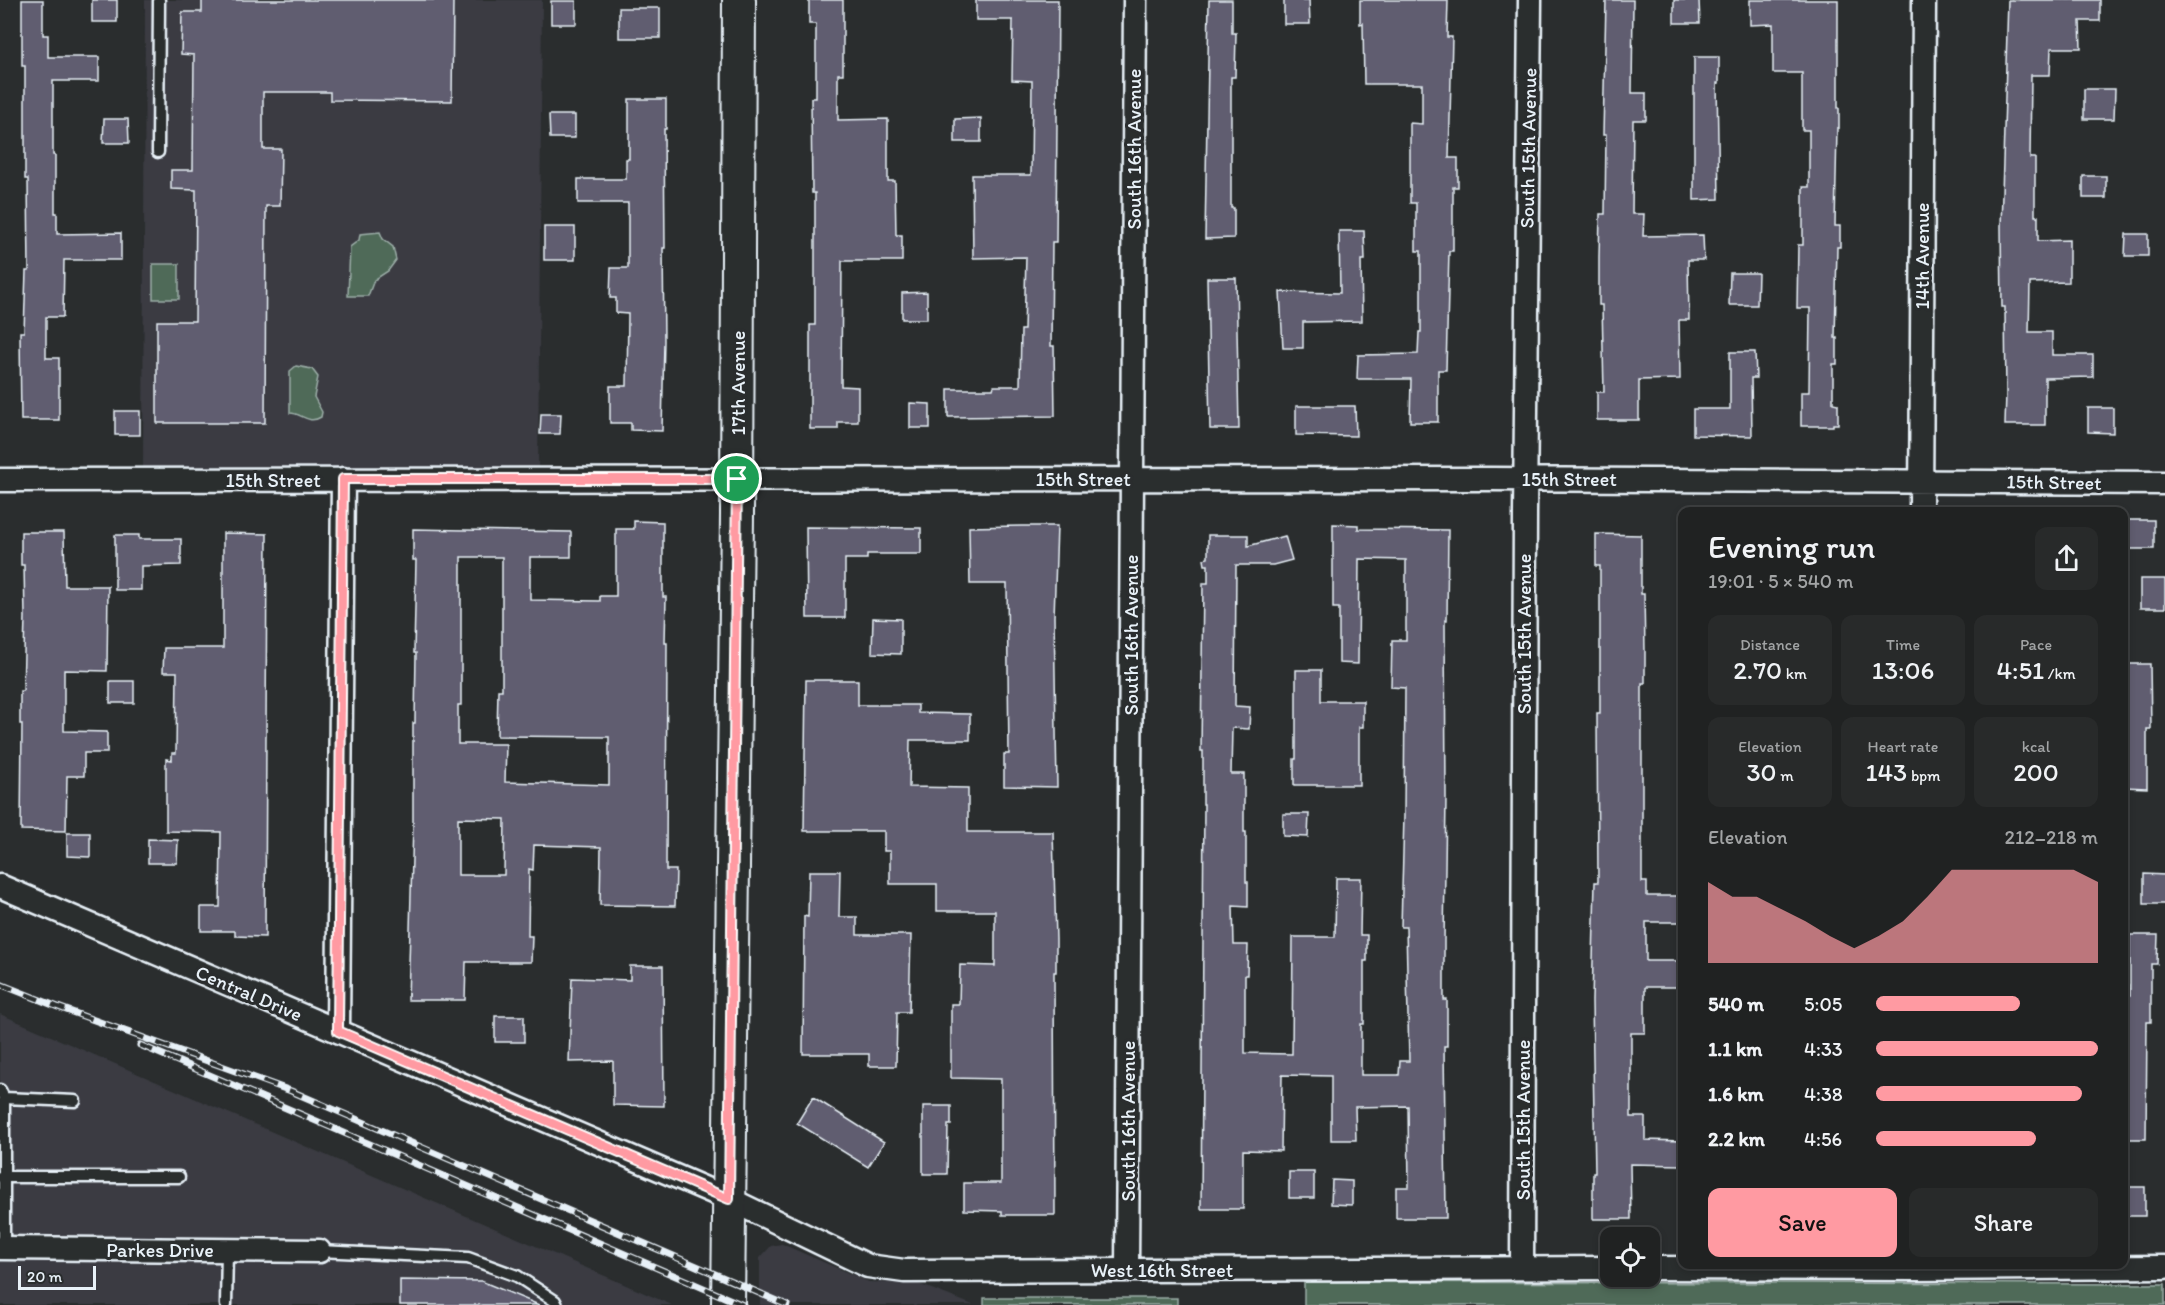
<!DOCTYPE html>
<html lang="en">
<head>
<meta charset="utf-8">
<style>
	:root { --surface:#202222; --page:#282a2a; --text:#f1f3f6; --muted:#a2a4a5; --line:#3d3f40; --accent:#ff9aa2 }
	body { margin:0; font-family:Itim,sans-serif; background:var(--page); color:var(--text); height:100vh; display:flex; flex-direction:column; font-size:22px; white-space:nowrap }
	* { box-sizing:border-box; margin:0 }
	p { font-size:20px; color:var(--muted) }
	.icon { flex:none; width:33px; height:33px; fill:none; stroke:currentColor; stroke-width:2; stroke-linecap:round; stroke-linejoin:round }
	.map { position:relative; flex:1; overflow:hidden }
	.panel { position:absolute; left:1678px; top:507px; width:450px; height:762px; display:flex; flex-direction:column; background:var(--surface); border-radius:12px; box-shadow:0 3px 9px #0003,0 0 0 2px var(--line) }
	.panel>* { flex:none }
	.fabs { position:absolute; left:1600px; top:1227px; display:grid; gap:12px }
	.fabs a { display:grid; place-items:center; width:60px; height:60px; border-radius:12px; background:var(--surface); box-shadow:0 3px 9px #0003,0 0 0 2px var(--line); font-size:30px }
	.scale { position:absolute; left:18px; bottom:15px; width:78px; box-sizing:border-box; padding-left:6px; border:3px solid #e8f1f8; border-top:0; font-size:16px; line-height:21px; white-space:nowrap; color:#e8f1f8; -webkit-text-stroke:4px #2a2d2e; paint-order:stroke }
	.pin { position:absolute; display:grid; place-items:center; width:51px; height:51px; color:#fff; margin:-26px; border:3px solid #fff; border-radius:50%; box-shadow:0 2px 6px #0007 }
	.round { display:grid; place-items:center; flex:none; width:63px; height:63px; border-radius:12px; background:var(--page) }
	.head { display:flex; align-items:center; justify-content:space-between; height:102px; padding:0 30px }
	h1 { font-size:33px; font-weight:600; line-height:45px }
	.metrics { display:grid; grid-template-columns:repeat(3,1fr); gap:9px; height:102px; padding:6px 30px }
	.metrics div { display:grid; align-content:center; border-radius:12px; background:var(--page); text-align:center }
	.metrics b { font-size:26px; font-weight:600 }
	.metrics small { font-size:16px; font-weight:400 }
	.metrics p { font-size:16px }
	.chart { height:168px; padding:12px 30px }
	.chart p { display:flex; justify-content:space-between }
	.chart svg { width:100%; height:108px; margin-top:6px; fill:var(--accent); opacity:.7 }
	.button { display:flex; gap:12px; margin-top:auto; padding:12px 30px }
	.button a { flex:1; height:69px; border-radius:12px; background:var(--accent); color:#111; font-size:24px; font-weight:600; line-height:69px; text-align:center }
	.button a+a { background:var(--page); color:var(--text) }
	ul { padding:0 30px; list-style:none; font-size:20px }
	li { display:grid; grid-template-columns:96px 72px 1fr; align-items:center; height:45px }
	li i { height:15px; border-radius:8px; background:var(--accent) }
	.map>svg:first-child { display:block }
	.built { fill:#3a3b42 }
	.green { fill:#506a59; stroke:#9caea8; stroke-width:1.5 }
	.building { fill:#605d6f; stroke:#e8f1f8; stroke-width:1.5; fill-rule:evenodd }
	.lines { fill:none; stroke-linecap:round; stroke-linejoin:round }
	.lane-casing { stroke:#e8f1f8; stroke-width:15 }
	.street-casing { stroke:#e8f1f8; stroke-width:27 }
	.secondary-casing { stroke:#e8f1f8; stroke-width:36 }
	.lane { stroke:#2a2d2e; stroke-width:10 }
	.street { stroke:#2a2d2e; stroke-width:22 }
	.secondary { stroke:#2a2d2e; stroke-width:32 }
	.rail-casing { stroke:#e8f1f8; stroke-width:7 }
	.rail { stroke:#2a2d2e; stroke-width:4.5; stroke-dasharray:14; stroke-linecap:butt }
	.route-casing { stroke:#fff; stroke-width:12 }
	.route { stroke:#ff9aa2; stroke-width:8 }
	.labels { text-anchor:middle; stroke-width:6; stroke-linejoin:round; paint-order:stroke }
	.street-label { font-size:20px; fill:#e8f1f8; stroke:#2a2d2e }
</style>
</head>
<body>
<div class="map">
<svg width="2165" height="1305" viewBox="0 0 2165 1305">
	<rect width="100%" height="100%" fill="#2a2d2e"/>
	<filter id="ink" filterUnits="userSpaceOnUse"><feTurbulence type="fractalNoise" baseFrequency=".0167" numOctaves="2"/><feDisplacementMap in="SourceGraphic" scale="12" xChannelSelector="R" yChannelSelector="G"/><feConvolveMatrix kernelMatrix="1 2 1 2 8 2 1 2 1" color-interpolation-filters="sRGB"/></filter>
	<g filter="url(#ink)">
		<!-- built -->
		<path class="built" d="M145,0H542L538,473L143,469Z
			M0,1014L672,1305H0Z
			M782,1244L869,1282L916,1283L973,1305H760V1258L771,1246Z"/>
		<!-- green -->
		<path class="green" d="M380,232L383,239L393,247L396,260L388,271L374,280L368,296H348L350,247L359,240L360,234Z
			M153,264H179V299H153Z
			M296,366L312,369L318,377L314,397L322,412L321,417C308,425 302,413 290,413V371Z
			M1304,1282L2165,1284V1305H1304Z
			M984,1298H1177V1305H984Z"/>
		<!-- building -->
		<path class="building" d="M22,0H43V35H48V57H99V81H53V155H55V213H57V234L121,233V260H64L63,317H46V358H59V420H21L20,332H24L26,271H29L28,179H25V66H22Z
			M92,0H117V22H92Z
			M202,0H453L452,101L330,100V92H263V149H281L280,206H266L265,423H157V321H195L196,190L171,189V170H193L194,55L181,54L182,12H202Z
			M809,0H843V74H838V120L888,119V181H895L896,235H902V261H842L841,386L858,387V422H838V429H810V325H815V193H812L811,98H816V24H809Z
			M976,0H1058L1056,242H1052L1051,346H1054L1055,416L948,417V389H993L994,386H1020L1021,330H1024L1026,257L973,258L972,175H1031L1032,81L1012,80L1013,20H976Z
			M1209,0H1232V33H1236L1235,77H1231V208H1234V238L1205,239Z
			M1284,0H1309L1310,24H1284Z
			M1360,0H1448L1447,37H1452L1449,158H1458V187H1453V251H1449L1446,370H1438V422H1410L1411,379H1357L1358,355L1418,354L1419,332H1421V251H1416V203H1410V123L1422,124V84H1364L1363,23L1360,24Z
			M1606,0H1633L1632,93H1646V120H1633L1632,214H1644L1643,236L1703,235L1704,260H1688L1689,320H1679L1680,379L1639,380V420H1597V392H1604L1602,305H1599V257L1600,214H1605L1606,135H1603Z
			M1674,0H1699L1700,23H1674Z
			M1750,0H1838V108H1839V128H1837L1835,226H1840V247H1837L1835,338H1837V364H1833V403L1838,404V424H1833V426H1801V392H1809L1810,308H1797L1798,245H1803V187H1809V130H1802V73H1773V24L1750,25Z
			M2008,0H2100V21H2080L2081,48H2051L2050,75H2031L2030,158H2035V216H2038V241L2069,240V282L2030,283L2029,332H2052V355H2093V377L2045,378V425H2005L2006,394L2005,307H2002L2001,227Z
			M551,1H576V24H551Z
			M619,8H660V38H619Z
			M1694,57H1719V83H1717L1719,199L1694,200Z
			M2084,89H2115L2114,119H2084Z
			M629,99H666V129H664L665,248H663L664,341L662,431L631,430V423H610V386H627L628,314L616,313V298H610L611,268H628V203H578V179H626V159H629Z
			M549,115H575V138H550Z
			M981,118V142H955V119Z
			M104,119H128L129,143H103Z
			M2083,176H2106V198H2083Z
			M544,227H575V260H544Z
			M1339,231H1364L1365,260H1361L1362,321L1303,322V348H1283L1280,292L1340,293Z
			M2126,234H2148V256H2125Z
			M1730,273H1758L1757,305H1729Z
			M1207,278H1236L1239,429H1210Z
			M927,292V319H902V293Z
			M1730,352H1755L1756,378H1751L1752,436L1693,435V409H1730Z
			M910,403L930,404V428H910Z
			M1296,406H1355L1356,436L1296,435Z
			M2088,408H2113V433L2088,432Z
			M115,411H140V435H115Z
			M541,414H561L560,434H540Z
			M2127,520H2154V549H2127Z
			M634,521L663,522V597H666L665,643H667L666,870H676L675,906L600,905L601,847L534,845L533,870L529,869L528,936H532L531,962H466L465,1000H408L413,824V723H415L416,653H414L416,560H413V529L571,532V557H530V600L600,601V596H616V529H634ZM461,557H502V690H498L497,736L609,737V785L505,782L506,744H458V705H461ZM458,818L505,819L504,875H458Z
			M1333,524L1358,525V529L1448,530L1447,620H1445L1446,797L1444,942V1000H1447V1046H1444L1446,1218H1396V1187H1409L1408,1106L1355,1107L1356,1140H1331V1076L1282,1075L1281,1151L1243,1150V1209H1201L1204,804H1203V751H1201L1203,583H1208V565H1205L1204,559L1208,558V535H1248V546L1285,536L1292,560L1273,565H1236L1235,706L1250,707L1249,729L1232,728L1231,774H1244V832H1246V882H1248V907L1233,906L1234,945H1248L1247,975H1245V1053L1292,1054L1293,937H1335L1336,878H1361L1360,935H1367V961H1364V1024H1361V1075H1399L1400,1061H1409L1406,927H1401L1404,816L1405,688L1391,687L1392,640H1406V560L1359,559L1358,664L1339,663V608H1333Z
			M1021,526H1057L1054,617L1057,787L1004,786V754H1009L1007,584H970L969,527Z
			M806,527L921,528V554H867V559H845V618H807Z
			M21,532H64L65,586H108L107,671L64,670V731L107,732V753H84V776H67L66,831L21,830L22,724H20V691H23L25,617L24,565H21Z
			M223,533L267,534L265,937L235,936V931H201V907H220L221,832L166,831V759L172,760V753H176L177,672H163L164,648H223Z
			M1596,534L1641,535V594H1644L1645,652V683H1642V882H1647V896H1683V922H1646V961H1683V987H1645V1033H1631V1117H1645V1140L1683,1141V1165L1630,1164L1631,1219H1593V1173H1595L1592,1001L1595,882H1598L1597,713H1600V566H1596Z
			M115,535H139V539H181V565L141,566V590H115Z
			M2140,579H2165V608H2140Z
			M873,618L901,619V654L872,653Z
			M2124,664H2150L2151,729H2147V788L2124,787Z
			M1296,670H1321V701H1363V727H1359V785H1294V759H1296Z
			M806,680H858V705H918V713L970,714V740H910L909,787L968,788V832H1053L1056,940V972H1054L1055,1215H1002V1211L964,1210V1183H1001V1079L951,1078V1004H959L960,965L995,966V911H937V884H890V851H884V831H804Z
			M110,681H134V703H110Z
			M1283,814H1309L1308,837L1283,836Z
			M67,833H90V857L67,856Z
			M148,839L178,840L177,863H148Z
			M809,871H840L839,917H857V935H911L909,1012H897L896,1066H869V1054H803L804,916L808,917Z
			M2144,874L2165,875V904H2144Z
			M2130,935H2158L2157,964H2151V1022H2147L2146,1139H2124L2125,995H2130Z
			M630,966H663L664,1106L613,1105V1061L569,1062L572,978L630,980Z
			M495,1016H524V1042H495Z
			M813,1097L884,1142L868,1167L797,1123Z
			M923,1106H951V1125H948L947,1174H923Z
			M1289,1172H1314V1198H1289Z
			M1332,1180L1352,1181V1205L1331,1204Z
			M2124,1187H2145V1216H2124Z
			M400,1280L481,1281L539,1305H400Z"/>
		<g class="lines">
			<!-- lane casing -->
			<g class="lane-casing">
				<path id="lane" d="M158,152L159,0
					M0,1090L4,1098V1248
					M4,1098L75,1101
					M0,1177H179
					M319,1251L468,1258L517,1276L555,1301L557,1305
					M226,1305L227,1250"/>
			</g>
			<!-- street casing -->
			<g class="street-casing">
				<path id="street" d="M0,480L1490,479L2165,483
					M1921,512L1924,0
					M0,886L729,1199L868,1266L904,1271L1611,1268
					M338,1031L343,479
					M0,1248L319,1251
					M1522,1268L1525,514L1530,0
					M1650,1268L1916,1269L2165,1267
					M1127,1270L1135,0"/>
			</g>
			<!-- secondary casing -->
			<g class="secondary-casing">
				<path id="secondary" d="M728,1305L737,515L739,0"/>
			</g>
			<!-- lane -->
			<use href="#lane" class="lane"/>
			<!-- street -->
			<use href="#street" class="street"/>
			<!-- secondary -->
			<use href="#secondary" class="secondary"/>
			<!-- rail casing -->
			<g class="rail-casing">
				<path id="rail" d="M0,984L58,1007L291,1091L787,1305
					M140,1045L743,1305"/>
			</g>
			<!-- rail -->
			<use href="#rail" class="rail"/>
		</g>
	</g>
	<g class="lines" filter="url(#ink)">
		<!-- route casing -->
		<g class="route-casing">
			<path id="route" d="M343,479H737L729,1199L338,1031Z"/>
		</g>
		<!-- route -->
		<use href="#route" class="route"/>
	</g>
	<g class="labels">
		<!-- street labels -->
		<g class="street-label">
			<text transform="translate(1528 148) rotate(-89)" y="7">South 15th Avenue</text>
			<text transform="translate(1134 149) rotate(-90)" y="7">South 16th Avenue</text>
			<text transform="translate(1922 256) rotate(-90)" y="7">14th Avenue</text>
			<text transform="translate(738 383) rotate(-90)" y="7">17th Avenue</text>
			<text x="1083" y="486">15th Street</text>
			<text x="1569" y="486">15th Street</text>
			<text x="273" y="487">15th Street</text>
			<text transform="translate(2054 482) rotate(1)" y="7">15th Street</text>
			<text transform="translate(1524 634) rotate(-90)" y="7">South 15th Avenue</text>
			<text transform="translate(1131 635) rotate(-90)" y="7">South 16th Avenue</text>
			<text transform="translate(249 993) rotate(23)" y="7">Central Drive</text>
			<text transform="translate(1523 1120) rotate(-90)" y="7">South 15th Avenue</text>
			<text transform="translate(1128 1121) rotate(-90)" y="7">South 16th Avenue</text>
			<text x="160" y="1257">Parkes Drive</text>
			<text x="1162" y="1277">West 16th Street</text>
		</g>
	</g>
</svg>
<div class="fabs">
<a><svg class="icon" aria-label="locate" viewBox="0 0 24 24"><circle cx="12" cy="12" r="6"/><path d="M12 2v4M12 18v4M2 12h4M18 12h4"/></svg></a>
</div>
<div class="scale">20 m</div>
<div class="pin" style="left:737px;top:479px;background:#1e9e55"><svg class="icon" aria-label="arrive" viewBox="0 0 24 24"><path d="M6 21V4h12l-3 4 3 4H6"/></svg></div>
<section class="panel">
<div class="head"><div><h1>Evening run</h1><p>19:01 · 5 × 540 m</p></div><a class="round"><svg class="icon" aria-label="share" viewBox="0 0 24 24"><path d="M12 15V3M7 8l5-5 5 5M5 13v7h14v-7"/></svg></a></div>
<div class="metrics">
<div><p>Distance</p><b>2.70<small> km</small></b></div>
<div><p>Time</p><b>13:06</b></div>
<div><p>Pace</p><b>4:51<small> /km</small></b></div>
</div>
<div class="metrics">
<div><p>Elevation</p><b>30<small> m</small></b></div>
<div><p>Heart rate</p><b>143<small> bpm</small></b></div>
<div><p>kcal</p><b>200</b></div>
</div>
<div class="chart"><p><span>Elevation</span>212–218 m</p>
<svg viewBox="0 0 160 44" preserveAspectRatio="none"><path d="M0 44V11L10 17L20 17L30 22L40 27L50 33L60 38L70 33L80 27L90 17L100 6L110 6L120 6L130 6L140 6L150 6L160 11V44z"/></svg>
</div>
<ul>
<li><b>540 m</b>5:05<i style="width:65%"></i></li>
<li><b>1.1 km</b>4:33<i style="width:100%"></i></li>
<li><b>1.6 km</b>4:38<i style="width:93%"></i></li>
<li><b>2.2 km</b>4:56<i style="width:72%"></i></li>
</ul>
<div class="button"><a>Save</a><a>Share</a></div>
</section>
</div>
</body>
</html>
